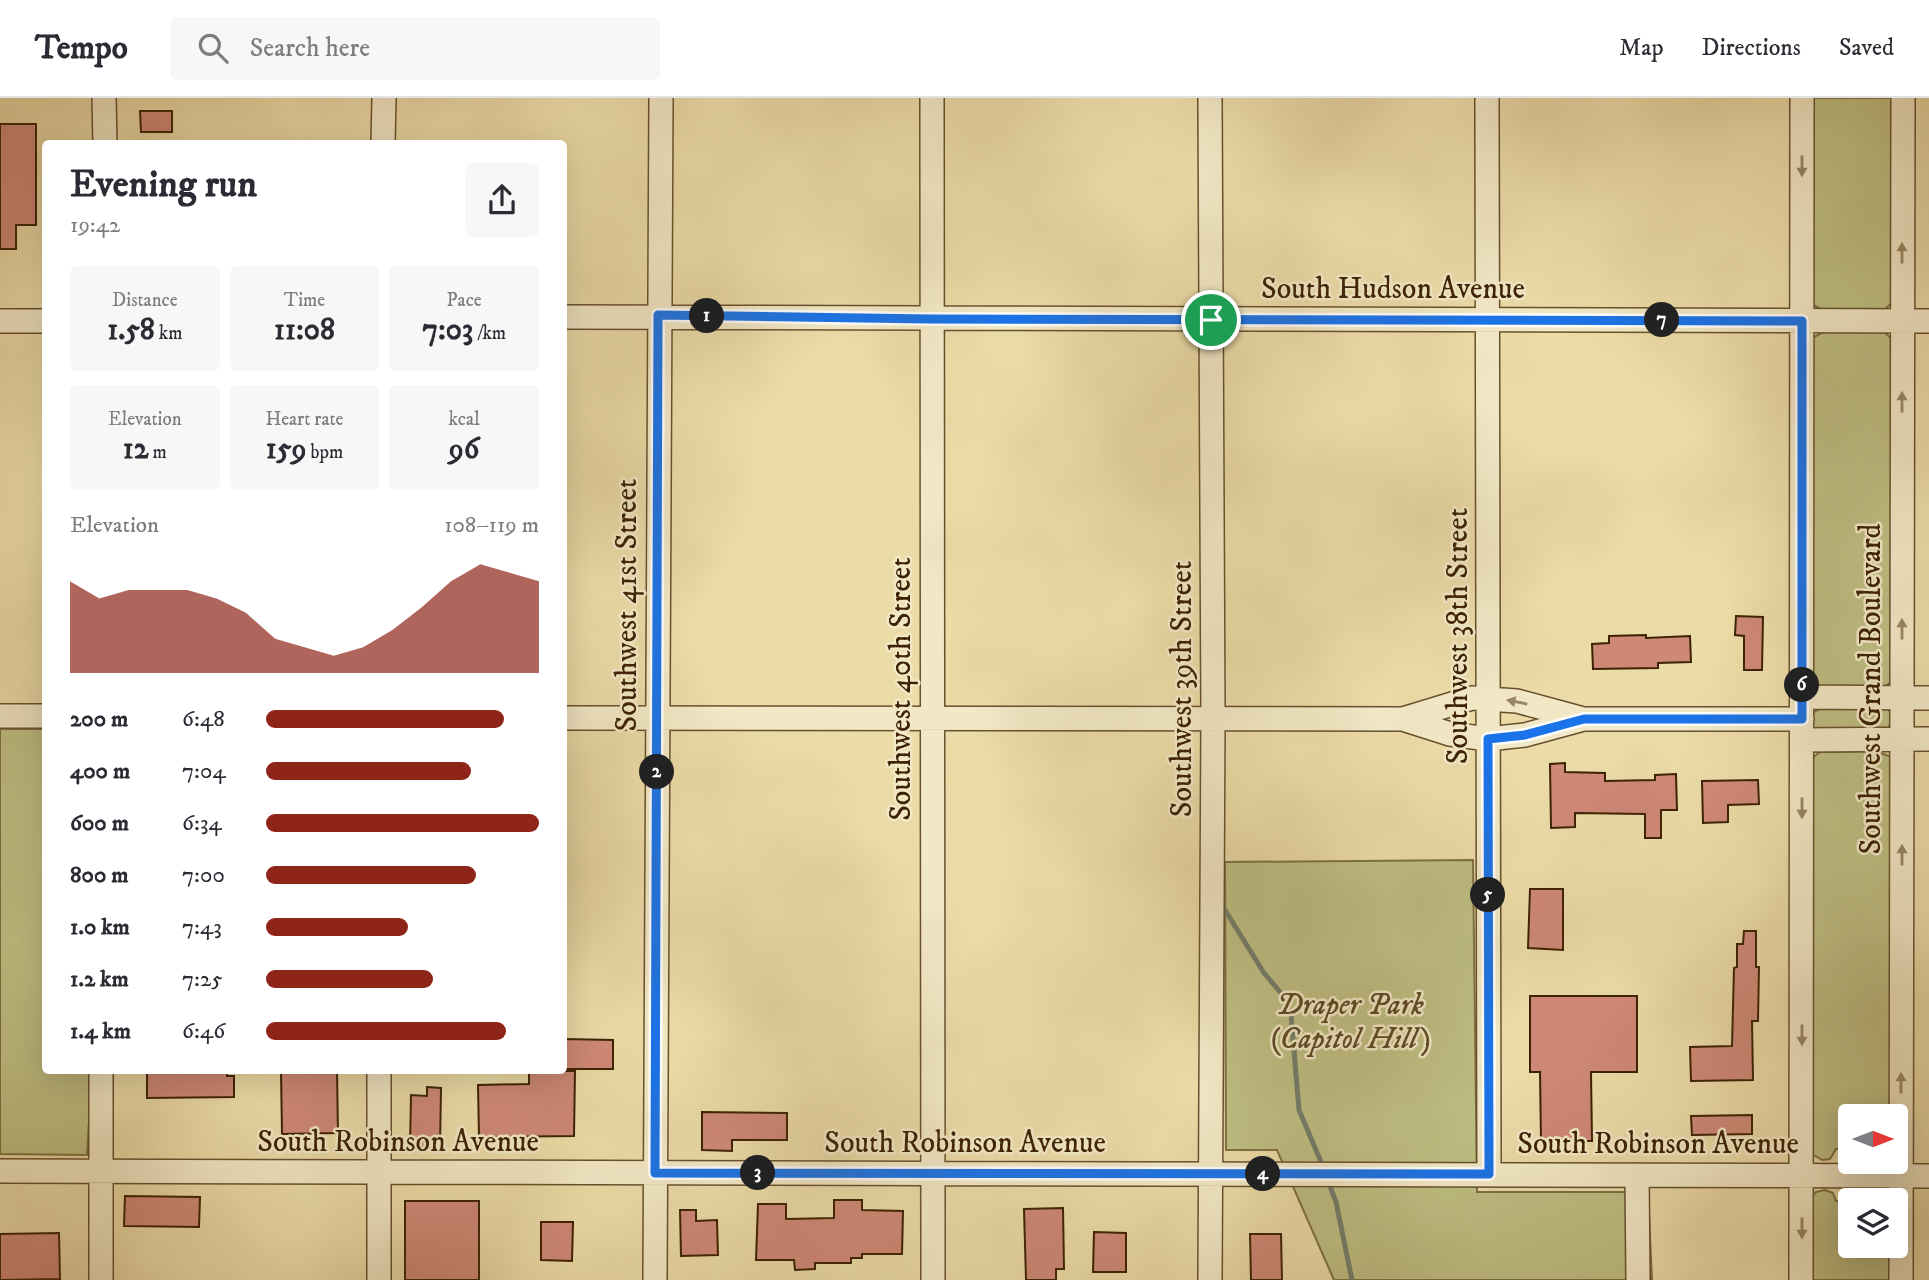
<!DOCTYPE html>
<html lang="en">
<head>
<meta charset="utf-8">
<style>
	:root { --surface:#fff; --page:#f7f7f7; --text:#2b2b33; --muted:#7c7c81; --line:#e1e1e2; --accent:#8f2418 }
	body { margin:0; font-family:"IM FELL DW Pica",serif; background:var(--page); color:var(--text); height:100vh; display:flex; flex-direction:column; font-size:26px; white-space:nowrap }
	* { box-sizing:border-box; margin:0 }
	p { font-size:23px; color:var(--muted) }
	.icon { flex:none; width:38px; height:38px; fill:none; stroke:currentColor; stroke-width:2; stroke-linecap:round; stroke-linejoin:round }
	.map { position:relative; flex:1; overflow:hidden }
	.drawer { position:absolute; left:42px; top:42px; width:525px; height:934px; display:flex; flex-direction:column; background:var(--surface); border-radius:7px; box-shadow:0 7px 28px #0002 }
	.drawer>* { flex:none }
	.needle { width:46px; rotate:90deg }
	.fabs { position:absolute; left:1838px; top:1006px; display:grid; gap:14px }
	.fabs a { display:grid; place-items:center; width:70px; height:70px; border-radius:7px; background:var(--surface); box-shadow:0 7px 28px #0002; font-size:35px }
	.pin { position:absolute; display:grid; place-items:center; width:60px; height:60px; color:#fff; margin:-30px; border:4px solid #fff; border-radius:50%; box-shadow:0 2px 7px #0007 }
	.km { position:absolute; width:35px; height:35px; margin:-18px; border-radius:50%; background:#222; color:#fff; font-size:19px; line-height:35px; text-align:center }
	.round { display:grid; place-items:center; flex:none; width:74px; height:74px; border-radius:7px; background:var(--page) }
	.headline { display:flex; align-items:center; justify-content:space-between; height:119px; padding:0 28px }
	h1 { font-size:38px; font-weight:700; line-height:52px }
	.metrics { display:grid; grid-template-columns:repeat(3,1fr); gap:10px; height:119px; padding:7px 28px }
	.metrics div { display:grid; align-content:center; border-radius:7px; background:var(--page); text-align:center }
	.metrics b { font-size:30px; font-weight:700 }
	.metrics small { font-size:19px; font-weight:400 }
	.metrics p { font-size:19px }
	.chart { height:196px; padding:14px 28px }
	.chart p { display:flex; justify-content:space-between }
	.chart svg { width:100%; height:126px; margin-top:7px; fill:var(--accent); opacity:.7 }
	ul { padding:0 28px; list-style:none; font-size:23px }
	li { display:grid; grid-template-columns:112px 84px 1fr; align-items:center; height:52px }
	li i { height:18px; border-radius:9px; background:var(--accent) }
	header { display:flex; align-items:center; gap:42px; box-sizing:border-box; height:98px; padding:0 35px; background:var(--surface); border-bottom:2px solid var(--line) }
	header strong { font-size:33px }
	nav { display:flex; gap:38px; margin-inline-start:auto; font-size:24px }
	.search { width:490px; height:63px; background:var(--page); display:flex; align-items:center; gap:18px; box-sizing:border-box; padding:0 24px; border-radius:7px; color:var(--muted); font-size:26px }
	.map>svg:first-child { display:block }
	.green { fill:#bebe82; stroke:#7e7043; stroke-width:2 }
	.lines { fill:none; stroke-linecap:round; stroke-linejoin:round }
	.stream { stroke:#747d6a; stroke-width:5 }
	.building { fill:#ce8877; stroke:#3d2204; stroke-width:2 }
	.minor-casing { stroke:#68502d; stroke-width:26 }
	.minor { stroke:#f2e8c6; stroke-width:23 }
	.oneway { fill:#988565 }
	.route-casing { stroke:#fff; stroke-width:14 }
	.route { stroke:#1a73e8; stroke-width:9 }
	.labels { text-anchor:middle; stroke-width:5; stroke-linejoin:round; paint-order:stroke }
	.street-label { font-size:30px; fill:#3d2204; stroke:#f2e8c6 }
	.park-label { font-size:30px; font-style:italic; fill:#5d4924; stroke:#f2e8c6 }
</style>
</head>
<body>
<header>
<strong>Tempo</strong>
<div class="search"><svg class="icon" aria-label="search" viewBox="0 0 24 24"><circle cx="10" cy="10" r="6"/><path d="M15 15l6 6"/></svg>Search here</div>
<nav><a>Map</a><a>Directions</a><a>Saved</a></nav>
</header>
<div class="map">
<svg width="1929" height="1182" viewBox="0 0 1929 1182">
	<rect width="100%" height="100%" fill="#ebdba7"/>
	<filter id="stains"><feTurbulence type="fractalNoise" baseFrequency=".00286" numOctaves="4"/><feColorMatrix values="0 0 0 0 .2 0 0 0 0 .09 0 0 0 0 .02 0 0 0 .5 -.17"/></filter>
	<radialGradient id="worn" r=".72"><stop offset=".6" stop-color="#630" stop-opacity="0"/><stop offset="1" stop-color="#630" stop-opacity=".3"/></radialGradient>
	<!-- green -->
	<path class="green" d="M1810,0H1894L1893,204L1885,211L1823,212L1813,207Z
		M1825,233L1884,234L1893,242V582L1886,588L1823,590L1812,582V240Z
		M1823,609L1888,611L1893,618L1888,631L1815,632L1812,628V615Z
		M0,631H45L46,973H92L87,1057L0,1056Z
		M1876,653L1891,659L1893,1018H1850V1051H1836L1830,1061L1822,1062L1812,1056V660L1820,654Z
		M1473,762L1477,1094H1648L1652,1182H1334L1277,1052H1226L1225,764Z
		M1825,1092L1833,1095L1836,1103H1850V1148H1892V1182H1810L1811,1101L1816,1094Z"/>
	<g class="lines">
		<!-- stream -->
		<path class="stream" d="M1220,804L1264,875L1281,895L1291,916L1299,1012L1324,1071
			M1328,1083L1336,1104L1352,1182"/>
	</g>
	<!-- building -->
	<path class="building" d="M140,13H172V34H141Z
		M0,26H36V127H16V151H0Z
		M1736,518L1763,519L1762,572H1744V538L1735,537Z
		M1646,537V540L1690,538L1691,564L1658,565V570L1593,571L1592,546L1609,545V538Z
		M1565,665V674L1605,675V683L1655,682V677L1676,676L1677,712H1661V740H1645V716L1575,715V729L1551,730L1550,666Z
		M1758,682L1759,706L1728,707V724L1703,725L1702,683Z
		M1530,791H1563V852L1528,850Z
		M1744,833H1756V869H1759L1758,923H1752L1753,982L1691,983L1690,949L1732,948L1734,870L1737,869V846H1743Z
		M1530,898H1637V974H1591L1592,1043H1541L1540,974H1530Z
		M564,941L613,942V971H564Z
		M147,973H227V978H234V999L147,1000Z
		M281,973H337L338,1035L282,1036Z
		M529,973H575L574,1038L479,1039L478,987L529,986Z
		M427,989L441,990L440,1050L410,1049L411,997L427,998Z
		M702,1014L787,1015V1042H732V1053L702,1052Z
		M1752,1017V1036L1692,1037L1691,1018Z
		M125,1098L200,1099L199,1129L124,1128Z
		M834,1102H862V1112L903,1113L902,1156H862V1160H851V1165H815V1171L795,1172L794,1162H756L758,1106H786V1121L834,1120Z
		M405,1103H479V1182H405Z
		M1063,1110L1064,1171H1056V1182H1026L1024,1111Z
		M680,1112H696V1123L717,1122L718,1157L681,1158Z
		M541,1124H573L572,1163L541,1162Z
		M1094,1134L1126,1135V1174H1093Z
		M59,1135L60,1181L0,1182V1136Z
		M1250,1136H1281L1282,1182H1251Z"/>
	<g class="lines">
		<!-- minor casing -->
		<g class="minor-casing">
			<path id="minor" d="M104,0L105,46
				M932,0L933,1182
				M1487,0L1489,1076
				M383,46L384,0
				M564,219L1929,223
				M0,223H46
				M1802,599L1929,600
				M0,618H46
				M564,620L1403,621L1450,636L1488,641L1525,637L1584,621H1802
				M1403,621L1472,600L1517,603L1580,620
				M1802,642L1929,641
				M0,1073L1929,1078
				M1637,1077L1638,1182
				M101,1182V973
				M379,1182V973
				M655,1182L661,0
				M1210,1182L1213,620L1210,0
				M1801,1182L1802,0
				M1901,1182L1903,0"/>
		</g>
		<!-- minor -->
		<use href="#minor" class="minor"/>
	</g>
	<!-- one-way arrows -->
	<defs><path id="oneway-solid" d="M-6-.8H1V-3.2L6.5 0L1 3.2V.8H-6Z" transform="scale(1.75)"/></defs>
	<g class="oneway">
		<use href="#oneway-solid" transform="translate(1802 68) rotate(90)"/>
		<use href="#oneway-solid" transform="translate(1902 155) rotate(-90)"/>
		<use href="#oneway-solid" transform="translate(1902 304) rotate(-90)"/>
		<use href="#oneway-solid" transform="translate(1902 531) rotate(-90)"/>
		<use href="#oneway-solid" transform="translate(1517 604) rotate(-169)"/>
		<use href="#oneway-solid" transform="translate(1802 710) rotate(90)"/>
		<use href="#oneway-solid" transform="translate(1902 757) rotate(-90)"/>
		<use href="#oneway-solid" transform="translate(1802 937) rotate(90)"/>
		<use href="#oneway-solid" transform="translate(1901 985) rotate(-90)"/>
		<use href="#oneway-solid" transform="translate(1802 1130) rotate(90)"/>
	</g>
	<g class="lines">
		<!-- route casing -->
		<g class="route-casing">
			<path id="route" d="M658,217L930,221L1802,223V621H1584L1525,637L1488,641L1489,1076L655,1075Z"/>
		</g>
		<!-- route -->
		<use href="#route" class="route"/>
	</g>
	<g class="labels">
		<!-- street labels -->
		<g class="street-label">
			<text x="1393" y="200">South Hudson Avenue</text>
			<text transform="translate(626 507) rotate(-90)" y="10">Southwest 41st Street</text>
			<text transform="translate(1457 538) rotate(-90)" y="10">Southwest 38th Street</text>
			<text transform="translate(900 591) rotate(-90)" y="10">Southwest 40th Street</text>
			<text transform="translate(1181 591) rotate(-90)" y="10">Southwest 39th Street</text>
			<text transform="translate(1870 591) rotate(-90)" y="10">Southwest Grand Boulevard</text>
			<text x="398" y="1053">South Robinson Avenue</text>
			<text x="965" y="1054">South Robinson Avenue</text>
			<text x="1658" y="1055">South Robinson Avenue</text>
		</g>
		<!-- park labels -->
		<g class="park-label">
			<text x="1350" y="916">Draper Park<tspan x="1350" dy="34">(Capitol Hill)</tspan></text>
		</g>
	</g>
	<rect width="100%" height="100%" filter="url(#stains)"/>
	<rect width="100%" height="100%" fill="url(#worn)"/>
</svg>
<div class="fabs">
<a><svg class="needle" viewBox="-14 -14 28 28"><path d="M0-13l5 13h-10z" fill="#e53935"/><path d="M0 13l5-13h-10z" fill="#7c7c81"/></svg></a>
<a><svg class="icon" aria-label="layers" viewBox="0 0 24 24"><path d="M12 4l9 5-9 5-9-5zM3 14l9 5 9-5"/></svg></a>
</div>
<div class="pin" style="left:1211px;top:222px;background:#1e9e55"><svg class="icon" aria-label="arrive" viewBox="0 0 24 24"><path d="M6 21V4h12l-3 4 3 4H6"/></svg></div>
<b class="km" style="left:707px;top:218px">1</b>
<b class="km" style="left:657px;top:674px">2</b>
<b class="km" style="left:758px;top:1075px">3</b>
<b class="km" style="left:1263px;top:1076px">4</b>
<b class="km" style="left:1488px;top:797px">5</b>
<b class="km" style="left:1802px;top:587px">6</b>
<b class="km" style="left:1662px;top:222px">7</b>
<section class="drawer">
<div class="headline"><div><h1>Evening run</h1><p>19:42</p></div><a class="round"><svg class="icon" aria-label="share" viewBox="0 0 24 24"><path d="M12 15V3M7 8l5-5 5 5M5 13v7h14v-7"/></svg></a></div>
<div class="metrics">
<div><p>Distance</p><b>1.58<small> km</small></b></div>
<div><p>Time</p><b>11:08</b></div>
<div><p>Pace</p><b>7:03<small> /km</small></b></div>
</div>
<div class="metrics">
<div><p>Elevation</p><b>12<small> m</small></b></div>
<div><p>Heart rate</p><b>159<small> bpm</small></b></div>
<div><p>kcal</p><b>96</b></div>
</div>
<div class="chart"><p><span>Elevation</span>108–119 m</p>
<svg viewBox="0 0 160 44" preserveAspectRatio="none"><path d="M0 44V12L10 18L20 15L30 15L40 15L50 18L60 23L70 32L80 35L90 38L100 35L110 29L120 21L130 12L140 6L150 9L160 12V44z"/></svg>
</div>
<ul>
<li><b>200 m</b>6:48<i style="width:87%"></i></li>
<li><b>400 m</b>7:04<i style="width:75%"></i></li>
<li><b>600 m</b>6:34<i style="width:100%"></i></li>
<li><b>800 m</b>7:00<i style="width:77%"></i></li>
<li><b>1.0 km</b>7:43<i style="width:52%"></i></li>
<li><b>1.2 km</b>7:25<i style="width:61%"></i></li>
<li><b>1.4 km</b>6:46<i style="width:88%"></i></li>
</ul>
</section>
</div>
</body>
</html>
